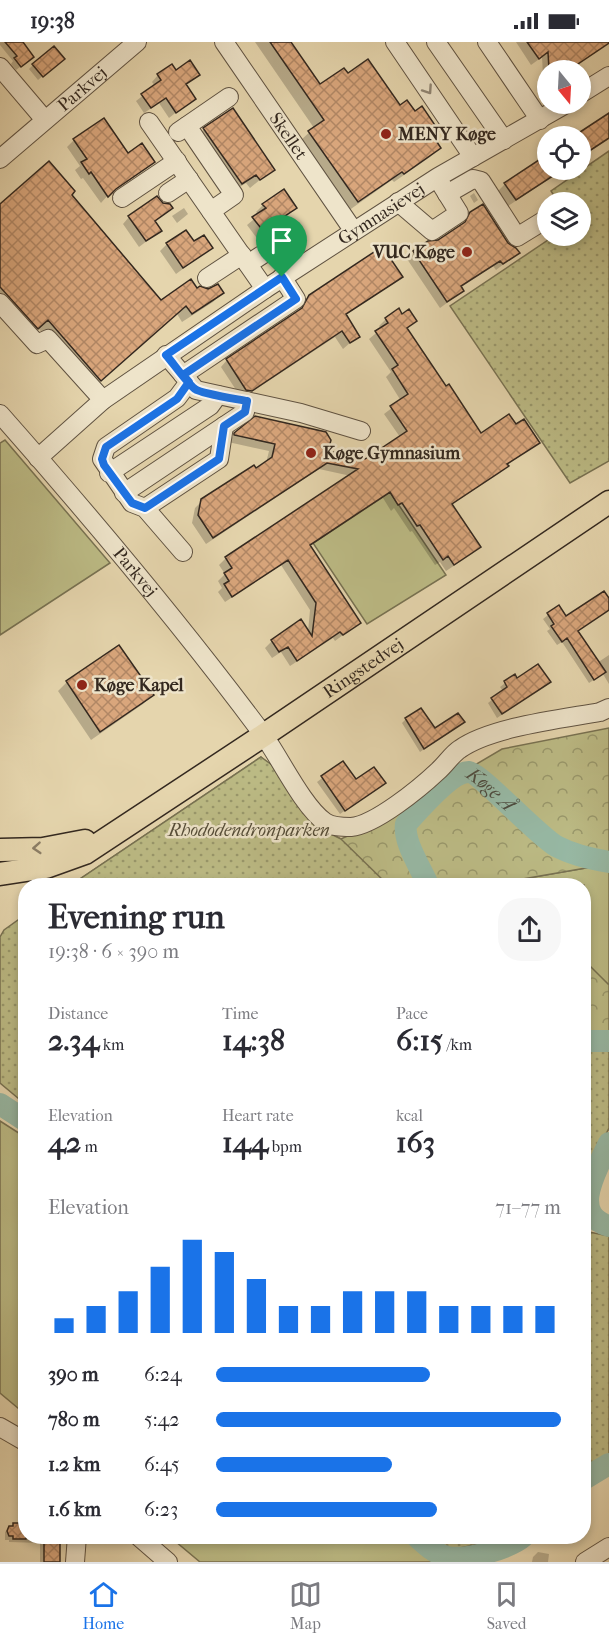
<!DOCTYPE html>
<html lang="en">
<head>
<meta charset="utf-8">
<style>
	:root { --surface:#fff; --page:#f7f7f7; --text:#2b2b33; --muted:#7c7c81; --line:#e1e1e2; --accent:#1a73e8 }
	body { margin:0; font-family:"IM FELL French Canon",serif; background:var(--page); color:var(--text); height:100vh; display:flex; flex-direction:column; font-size:22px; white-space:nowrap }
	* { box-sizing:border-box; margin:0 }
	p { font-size:20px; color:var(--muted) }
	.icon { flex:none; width:33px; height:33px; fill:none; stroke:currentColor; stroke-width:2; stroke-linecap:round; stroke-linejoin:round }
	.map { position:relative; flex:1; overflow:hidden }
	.side { position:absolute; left:18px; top:836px; width:573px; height:666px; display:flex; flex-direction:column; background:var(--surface); border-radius:24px; box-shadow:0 3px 9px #0003 }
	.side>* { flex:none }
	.needle { width:39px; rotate:162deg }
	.controls { position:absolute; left:537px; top:18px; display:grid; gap:12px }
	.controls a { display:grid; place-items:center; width:54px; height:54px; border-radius:50%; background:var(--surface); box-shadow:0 3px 9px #0003; font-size:30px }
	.pin { position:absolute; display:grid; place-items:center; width:51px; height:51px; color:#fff; margin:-62px -26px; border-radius:50% 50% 50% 0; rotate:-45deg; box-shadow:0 0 6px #0007 }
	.pin .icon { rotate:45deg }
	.round { display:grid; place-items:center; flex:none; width:63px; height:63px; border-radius:24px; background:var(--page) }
	.head { display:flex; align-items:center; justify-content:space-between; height:102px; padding:0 30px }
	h1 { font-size:33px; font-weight:800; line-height:45px }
	.figures { display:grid; grid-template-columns:repeat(3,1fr); gap:9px; height:102px; padding:6px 30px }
	.figures div { display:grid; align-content:center }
	.figures b { font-size:30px; font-weight:800 }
	.figures small { font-size:16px; font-weight:400 }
	.figures p { font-size:16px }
	.chart { height:168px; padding:12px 30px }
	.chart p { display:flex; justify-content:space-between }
	.chart svg { width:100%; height:108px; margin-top:6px; stroke:var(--accent); stroke-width:6 }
	ul { padding:0 30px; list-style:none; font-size:20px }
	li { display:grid; grid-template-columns:96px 72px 1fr; align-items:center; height:45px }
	li i { height:15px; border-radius:8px; background:var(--accent) }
	.status { display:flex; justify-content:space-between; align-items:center; height:42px; padding:0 30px; background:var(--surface); direction:ltr }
	.status svg { height:16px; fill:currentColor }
	.tab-bar { display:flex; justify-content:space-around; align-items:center; height:84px; border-top:2px solid var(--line); background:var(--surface); font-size:16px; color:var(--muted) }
	.tab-bar a { display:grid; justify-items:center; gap:3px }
	.tab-bar .selected { color:var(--accent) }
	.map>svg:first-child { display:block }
	.grass { fill:#bcbb85; stroke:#787252; stroke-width:1.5 }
	.forest { fill:url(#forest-crowns); stroke:#787252; stroke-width:1.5 }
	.park { fill:url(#park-dots); stroke:#787252; stroke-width:1.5 }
	.shadow { fill:#0003 }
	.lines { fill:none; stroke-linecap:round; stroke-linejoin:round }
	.river { stroke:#97b9a5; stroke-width:22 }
	.building { fill:url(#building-cross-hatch); stroke:#33281f; stroke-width:1.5 }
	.minor-casing { stroke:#605342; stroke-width:20 }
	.major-casing { stroke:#33281f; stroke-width:25 }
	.minor { stroke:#eee4ca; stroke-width:18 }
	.major { stroke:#e5d5ad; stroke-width:22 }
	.oneway { stroke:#908674 }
	.oneway2 { stroke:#8c7e66 }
	.route-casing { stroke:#fff; stroke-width:12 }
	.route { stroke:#1a73e8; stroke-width:8 }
	.poi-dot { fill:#8f2418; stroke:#eee4ca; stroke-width:2 }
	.labels { text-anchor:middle; stroke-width:5; stroke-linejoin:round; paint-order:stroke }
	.street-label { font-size:18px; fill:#33281f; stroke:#eee4ca }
	.poi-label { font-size:18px; font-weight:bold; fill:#33281f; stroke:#eee4ca; text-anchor:start }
	.park-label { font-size:18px; font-style:italic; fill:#554d38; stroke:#eee4ca }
	.water-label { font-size:20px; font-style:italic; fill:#4c4c40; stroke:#eee4ca }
</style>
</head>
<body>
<div class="status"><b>19:38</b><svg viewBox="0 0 49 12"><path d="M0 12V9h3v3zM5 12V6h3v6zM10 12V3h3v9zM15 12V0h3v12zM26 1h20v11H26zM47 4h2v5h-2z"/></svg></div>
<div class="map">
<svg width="609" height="1520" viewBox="0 0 609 1520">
	<defs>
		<pattern id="forest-crowns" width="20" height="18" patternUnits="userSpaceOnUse" patternTransform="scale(1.5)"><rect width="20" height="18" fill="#bcbb85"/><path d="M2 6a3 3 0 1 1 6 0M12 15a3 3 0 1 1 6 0" fill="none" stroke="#99986c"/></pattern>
		<pattern id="park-dots" width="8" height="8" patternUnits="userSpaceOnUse" patternTransform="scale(1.5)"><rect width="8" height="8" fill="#bcbb85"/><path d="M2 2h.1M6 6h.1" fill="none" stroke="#99986c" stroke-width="1.8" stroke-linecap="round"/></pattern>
		<pattern id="building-cross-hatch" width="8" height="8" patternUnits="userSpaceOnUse" patternTransform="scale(1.5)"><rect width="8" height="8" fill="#d9a67c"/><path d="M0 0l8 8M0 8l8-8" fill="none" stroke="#b18765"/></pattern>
	</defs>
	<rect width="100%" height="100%" fill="#e5d5ad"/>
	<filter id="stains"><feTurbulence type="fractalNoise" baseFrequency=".00333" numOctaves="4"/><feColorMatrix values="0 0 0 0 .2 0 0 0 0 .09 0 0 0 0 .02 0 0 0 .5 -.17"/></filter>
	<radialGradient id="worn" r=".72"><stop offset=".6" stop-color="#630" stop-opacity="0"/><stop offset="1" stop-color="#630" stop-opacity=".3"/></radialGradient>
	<!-- grass -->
	<path class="grass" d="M5,398L110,521L0,593V401Z
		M390,450L446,533L367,582L313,501Z
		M609,822V943L584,920V843H488Z
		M0,1079L25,1095V1372L0,1351Z
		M169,1494H403L414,1501L432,1520H200Z"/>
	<!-- forest -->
	<path class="forest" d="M609,686V822L488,843H71L261,715C281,730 291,754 307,774C316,784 329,791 341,797L375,782L502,707Z
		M585,919L609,943V1086L584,1135Z"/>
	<!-- park -->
	<path class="park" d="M609,109V419L570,441L450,264L554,194H580V160H558L551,149Z
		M261,715L272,723L308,775L325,789L341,797L388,843H71Z
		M25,873V1062L0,1041V895L4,888Z
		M584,994L609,1010V1086L584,1135Z
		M584,1189L609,1194V1415L584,1426Z
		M427,1494H510L494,1500L487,1499L484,1501C458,1505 451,1515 427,1494Z"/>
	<!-- shadow -->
	<path class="shadow" d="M0,0H23L22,1L28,19L16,28L11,22L13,19L0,3Z
		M255,0H289L320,45L347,33L400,65L431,95L439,106L430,115L394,140L392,138L348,169L300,99L314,86Z
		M516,0H609V1L570,28H548V36L543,33L542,15L531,23Z
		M58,21L38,38L29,27L33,23Z
		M175,30L198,32L185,43L194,56L169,76L159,61L144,71L136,59L155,44L152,40L158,33Z
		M609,73V97L580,116V94H576Z
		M204,87L273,127L250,146L246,141L232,150L195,97Z
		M74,98L128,113L153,120L146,127L109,152L101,161L83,136L81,137L75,128L80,124L67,105Z
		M548,128H563L508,164L498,149L505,142Z
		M474,151L478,158L474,161L470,154Z
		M70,153L160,260L196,248L222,251L213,260L182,280L177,272L91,347L38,286L28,295L0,264V164Z
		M162,162L171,166L154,180L160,189L139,205L123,182L129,175Z
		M263,163L295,166L276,185L289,205L275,216L274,207L262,203L247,183L259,173L256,170Z
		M184,166L188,172L177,181L172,174Z
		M471,172L518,211L496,228L493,224L460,246L462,249L455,255L440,266L407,217L414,210L439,200L461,185Z
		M167,202H194L211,206L176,232L160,209Z
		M401,234L394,241L345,273L358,294L343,307L335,295L244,355L240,354L221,325L227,318L297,271L302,262L310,255Z
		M402,274L415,279L407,287L445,347L481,393L516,384L538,401L506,424L500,431L451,463L479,505L472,512L446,529L440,520L435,523L412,489L410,490L394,466L391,469L383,456L309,505L359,581L335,599L333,596L290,624L281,610L272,616L265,606L272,599L308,590L310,568L281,523L225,560L218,550L222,546L218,539L225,532L219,523L226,516L351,434L319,427L206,502L192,481L195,466L202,459L266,421L269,409L228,400L235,392L365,419L400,395L384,372L401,359L386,335L391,330L369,297L381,287L379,284L386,277Z
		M609,559V568L577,589L597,621L609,613V642L603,632L589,641L562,600L557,603L547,589L550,587L543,577L558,565L566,576Z
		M119,605L152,653L143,662L91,698L58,649L67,640Z
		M514,634L517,638L544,644L497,676L488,661L503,649L500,645Z
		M406,677L434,689L458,684L420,710L402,681Z
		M342,721L356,739L379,745L340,772L317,740Z
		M26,1473V1494H59V1520H40V1501L9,1500V1498H5V1490L13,1483H23V1476Z
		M538,1510L549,1512L548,1520H532L533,1515Z"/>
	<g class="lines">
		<!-- river -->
		<g class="river">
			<path id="s1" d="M428,843C421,826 403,800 406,782C417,770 452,729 469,730C480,731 537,793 556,804C573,813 591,817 609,820"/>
			<path d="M584,999H609"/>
			<path d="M0,1062L26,1079"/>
			<path d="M609,1101C598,1126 568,1172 609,1184"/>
			<path d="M584,1437L609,1422"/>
			<path d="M416,1494C425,1502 435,1512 447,1515C466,1519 511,1506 524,1494"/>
		</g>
	</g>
	<!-- building -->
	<path class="building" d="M5,0H23L34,15L21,25L14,16L17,14Z
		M270,0H291L320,42L344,26L348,31L368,17L400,63L407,58L415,69L422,64L439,89L433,94L441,106L404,132L402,130L358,160L308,89L324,78Z
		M527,0H609V1L572,26L567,19L562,28H549L548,10L539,17Z
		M54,4L65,17L43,35L32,22Z
		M190,18L200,33L186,42L196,57L176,71L166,56L151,66L141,52L161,38L157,32L172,22L176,28Z
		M233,66L275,128L260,138L256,133L242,142L203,86Z
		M609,71V96L580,115V90Z
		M104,76L128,111L142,101L155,120L116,147L108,155L91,130L89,132L81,120L87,117L73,97Z
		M548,112V128H562L516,158L504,141Z
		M49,119L75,149L72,153L161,258L191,237L197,246L200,244L208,247L218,242L224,251L192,272L186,264L101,339L48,278L38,287L0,245V162Z
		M284,147L297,166L282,176L284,179L276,184L291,205L281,211L280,200L276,197L269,196L252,175L266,166L262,162Z
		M157,154L163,161L170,162L173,166L155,179L162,189L146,199L128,174Z
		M483,162L508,201L516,206L520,211L503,222L500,219L461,244L464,249L447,260L413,209L428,199L438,198L465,180L470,170Z
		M186,188L194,199L204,193L213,206L183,226L166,201Z
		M384,207L403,235L346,272L360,295L350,301L342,289L252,349L246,348L226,317L302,266L309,253L377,208L379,211Z
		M399,266L402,272L409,267L417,279L407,286L446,344L449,342L481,391L509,372L516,382L524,377L540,401L507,422L509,424L452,462L481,505L454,523L448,514L443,518L420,483L417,484L402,461L398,463L390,450L310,503L361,581L343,593L340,590L297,619L288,605L279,610L271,598L301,577L312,594L316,561L288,518L232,555L224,542L229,539L224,531L232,526L225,515L358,427L327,421L213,496L198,473L201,457L254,423L256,426L272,415L275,402L234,393V391L255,374L326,390L331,398L328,409L365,417L407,389L390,364L408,352L392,327L398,323L375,289L388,281L385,276Z
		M604,549L609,556V568L578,589L606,630L594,638L567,596L562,600L551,584L554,582L547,571L559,563L566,574Z
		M119,603L154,653L100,690L66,639Z
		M538,622L551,640L502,672L491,656L507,645L504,639L515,632L517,636Z
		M421,666L435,686L458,671L465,680L424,707L405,676Z
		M343,719L356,737L374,725L386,741L345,769L321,734Z
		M13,1481H26V1497H13V1494H9L7,1489L9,1484H13Z
		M44,1494H60V1520H44Z"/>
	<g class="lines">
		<!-- minor casing -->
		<g class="minor-casing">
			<g id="minor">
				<path id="s2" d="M224,0L353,188"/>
				<path d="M395,0L473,115"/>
				<path d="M436,0L504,98"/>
				<path d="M487,0L540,78"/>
				<path d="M0,25L45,78"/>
				<path d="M580,52L609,34"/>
				<path d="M149,80L265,247"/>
				<path d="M187,84L234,153L211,169"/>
				<path d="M178,90L229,55"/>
				<path id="s3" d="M0,117L137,0"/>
				<path d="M168,151L189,137"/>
				<path d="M447,152L473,137L481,139L517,195L548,176"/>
				<path d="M122,156L177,119"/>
				<path d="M398,160L432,189L459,171L441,142"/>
				<path d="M248,222L271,207"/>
				<path d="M207,236L242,213"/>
				<path d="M0,261L37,302L48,297L103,358"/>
				<path d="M166,313L196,348L301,371L361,389"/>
				<path d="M183,333L296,257L282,235"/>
				<path id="s4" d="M0,372C91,475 180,581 262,691C279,714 303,765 325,780C332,785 342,785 351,785C375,783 420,746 438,729C446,722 452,712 460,707C491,685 561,677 600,670L609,666"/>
				<path id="s5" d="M38,416L103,358L265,247L438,135L566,62"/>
				<path d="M109,431L210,364L218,353"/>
				<path d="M124,451L245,370L247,359"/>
				<path d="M145,466L219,417L224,384"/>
				<path d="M183,510L145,466L132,461L102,417L106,405L177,356L189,340"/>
				<path d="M0,1385L26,1400"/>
				<path d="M138,1494L168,1520"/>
				<path d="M75,1520L77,1494"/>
				<path d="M585,1520L609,1505"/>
			</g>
		</g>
		<!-- major casing -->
		<g class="major-casing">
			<g id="major">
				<path d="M0,808L43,807L85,799"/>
				<path id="s6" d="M0,832L46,825L85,811L264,693L609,460"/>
			</g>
		</g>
		<!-- minor -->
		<use href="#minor" class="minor"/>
		<!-- major -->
		<use href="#major" class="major"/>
	</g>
	<!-- one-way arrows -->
	<defs><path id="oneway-chevron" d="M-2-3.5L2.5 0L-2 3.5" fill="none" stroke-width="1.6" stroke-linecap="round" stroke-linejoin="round" transform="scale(1.5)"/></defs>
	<use class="oneway" href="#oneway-chevron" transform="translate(428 48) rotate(56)"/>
	<use class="oneway2" href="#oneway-chevron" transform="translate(37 806) rotate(176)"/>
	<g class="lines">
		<!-- route casing -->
		<g class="route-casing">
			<path id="route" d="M282,235L296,257L183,333L189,340L177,357L106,405L102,417L104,423L132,461L145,466L219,417L224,384L245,370L247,359C237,357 202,352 195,347C186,340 174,322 166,313L282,235"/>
		</g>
		<!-- route -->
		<use href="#route" class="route"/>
	</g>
	<!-- markers -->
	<g class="poi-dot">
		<circle cx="386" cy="92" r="6"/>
		<circle cx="467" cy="210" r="6"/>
		<circle cx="311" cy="411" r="6"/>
		<circle cx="82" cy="643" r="6"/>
	</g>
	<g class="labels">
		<!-- street labels -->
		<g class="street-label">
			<text dy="6" stroke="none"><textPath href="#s3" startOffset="108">Parkvej</textPath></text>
			<text dy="6" stroke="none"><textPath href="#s2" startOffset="114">Skellet</textPath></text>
			<text dy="6" stroke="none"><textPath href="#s5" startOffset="422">Gymnasievej</textPath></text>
			<text dy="6" stroke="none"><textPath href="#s4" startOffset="208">Parkvej</textPath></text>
			<text dy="6" stroke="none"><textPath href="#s6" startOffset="422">Ringstedvej</textPath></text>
		</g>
		<!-- poi labels -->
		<g class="poi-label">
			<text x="398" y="98">MENY Køge</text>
			<text x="455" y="216" text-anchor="end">VUC Køge</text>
			<text x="323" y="417">Køge Gymnasium</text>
			<text x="94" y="649">Køge Kapel</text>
		</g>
		<!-- park labels -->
		<g class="park-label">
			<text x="249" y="794">Rhododendronparken</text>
		</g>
		<!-- water labels -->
		<g class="water-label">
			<text dy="7" stroke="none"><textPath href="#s1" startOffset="177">Køge Å</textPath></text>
		</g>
	</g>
	<rect width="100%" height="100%" filter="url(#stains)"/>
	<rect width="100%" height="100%" fill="url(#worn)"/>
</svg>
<div class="controls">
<a><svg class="needle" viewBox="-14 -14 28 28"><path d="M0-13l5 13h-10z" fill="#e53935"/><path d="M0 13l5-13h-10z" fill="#7c7c81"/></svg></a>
<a><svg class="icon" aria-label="locate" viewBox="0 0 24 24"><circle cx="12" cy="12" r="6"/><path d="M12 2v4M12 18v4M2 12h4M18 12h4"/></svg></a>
<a><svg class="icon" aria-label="layers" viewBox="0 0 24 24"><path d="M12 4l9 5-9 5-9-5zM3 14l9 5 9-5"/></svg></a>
</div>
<div class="pin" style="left:282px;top:235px;background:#1e9e55"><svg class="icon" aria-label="arrive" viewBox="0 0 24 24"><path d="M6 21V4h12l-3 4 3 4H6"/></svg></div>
<section class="side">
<div class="head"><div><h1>Evening run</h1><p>19:38 · 6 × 390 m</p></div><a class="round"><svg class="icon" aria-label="share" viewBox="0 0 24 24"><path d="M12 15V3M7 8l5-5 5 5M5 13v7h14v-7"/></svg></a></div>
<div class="figures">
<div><p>Distance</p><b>2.34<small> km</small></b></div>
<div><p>Time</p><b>14:38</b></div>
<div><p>Pace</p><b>6:15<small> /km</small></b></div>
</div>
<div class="figures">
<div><p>Elevation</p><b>42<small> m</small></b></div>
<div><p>Heart rate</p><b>144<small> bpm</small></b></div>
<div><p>kcal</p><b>163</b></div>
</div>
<div class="chart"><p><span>Elevation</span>71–77 m</p>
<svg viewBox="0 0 160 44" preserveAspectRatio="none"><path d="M5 44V38M15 44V33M25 44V27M35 44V17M45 44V6M55 44V11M65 44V22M75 44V33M85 44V33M95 44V27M105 44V27M115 44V27M125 44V33M135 44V33M145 44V33M155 44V33"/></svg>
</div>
<ul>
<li><b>390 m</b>6:24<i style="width:62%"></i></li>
<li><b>780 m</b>5:42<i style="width:100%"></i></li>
<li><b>1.2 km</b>6:45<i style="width:51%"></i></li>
<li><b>1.6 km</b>6:23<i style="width:64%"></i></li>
</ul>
</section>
</div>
<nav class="tab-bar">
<a class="selected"><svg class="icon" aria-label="home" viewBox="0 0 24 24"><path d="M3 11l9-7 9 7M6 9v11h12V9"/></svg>Home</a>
<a><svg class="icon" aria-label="map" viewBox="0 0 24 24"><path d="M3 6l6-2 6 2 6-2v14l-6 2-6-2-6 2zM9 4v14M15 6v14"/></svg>Map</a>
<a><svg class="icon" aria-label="saved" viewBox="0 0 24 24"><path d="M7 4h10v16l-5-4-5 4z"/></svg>Saved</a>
</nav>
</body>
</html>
